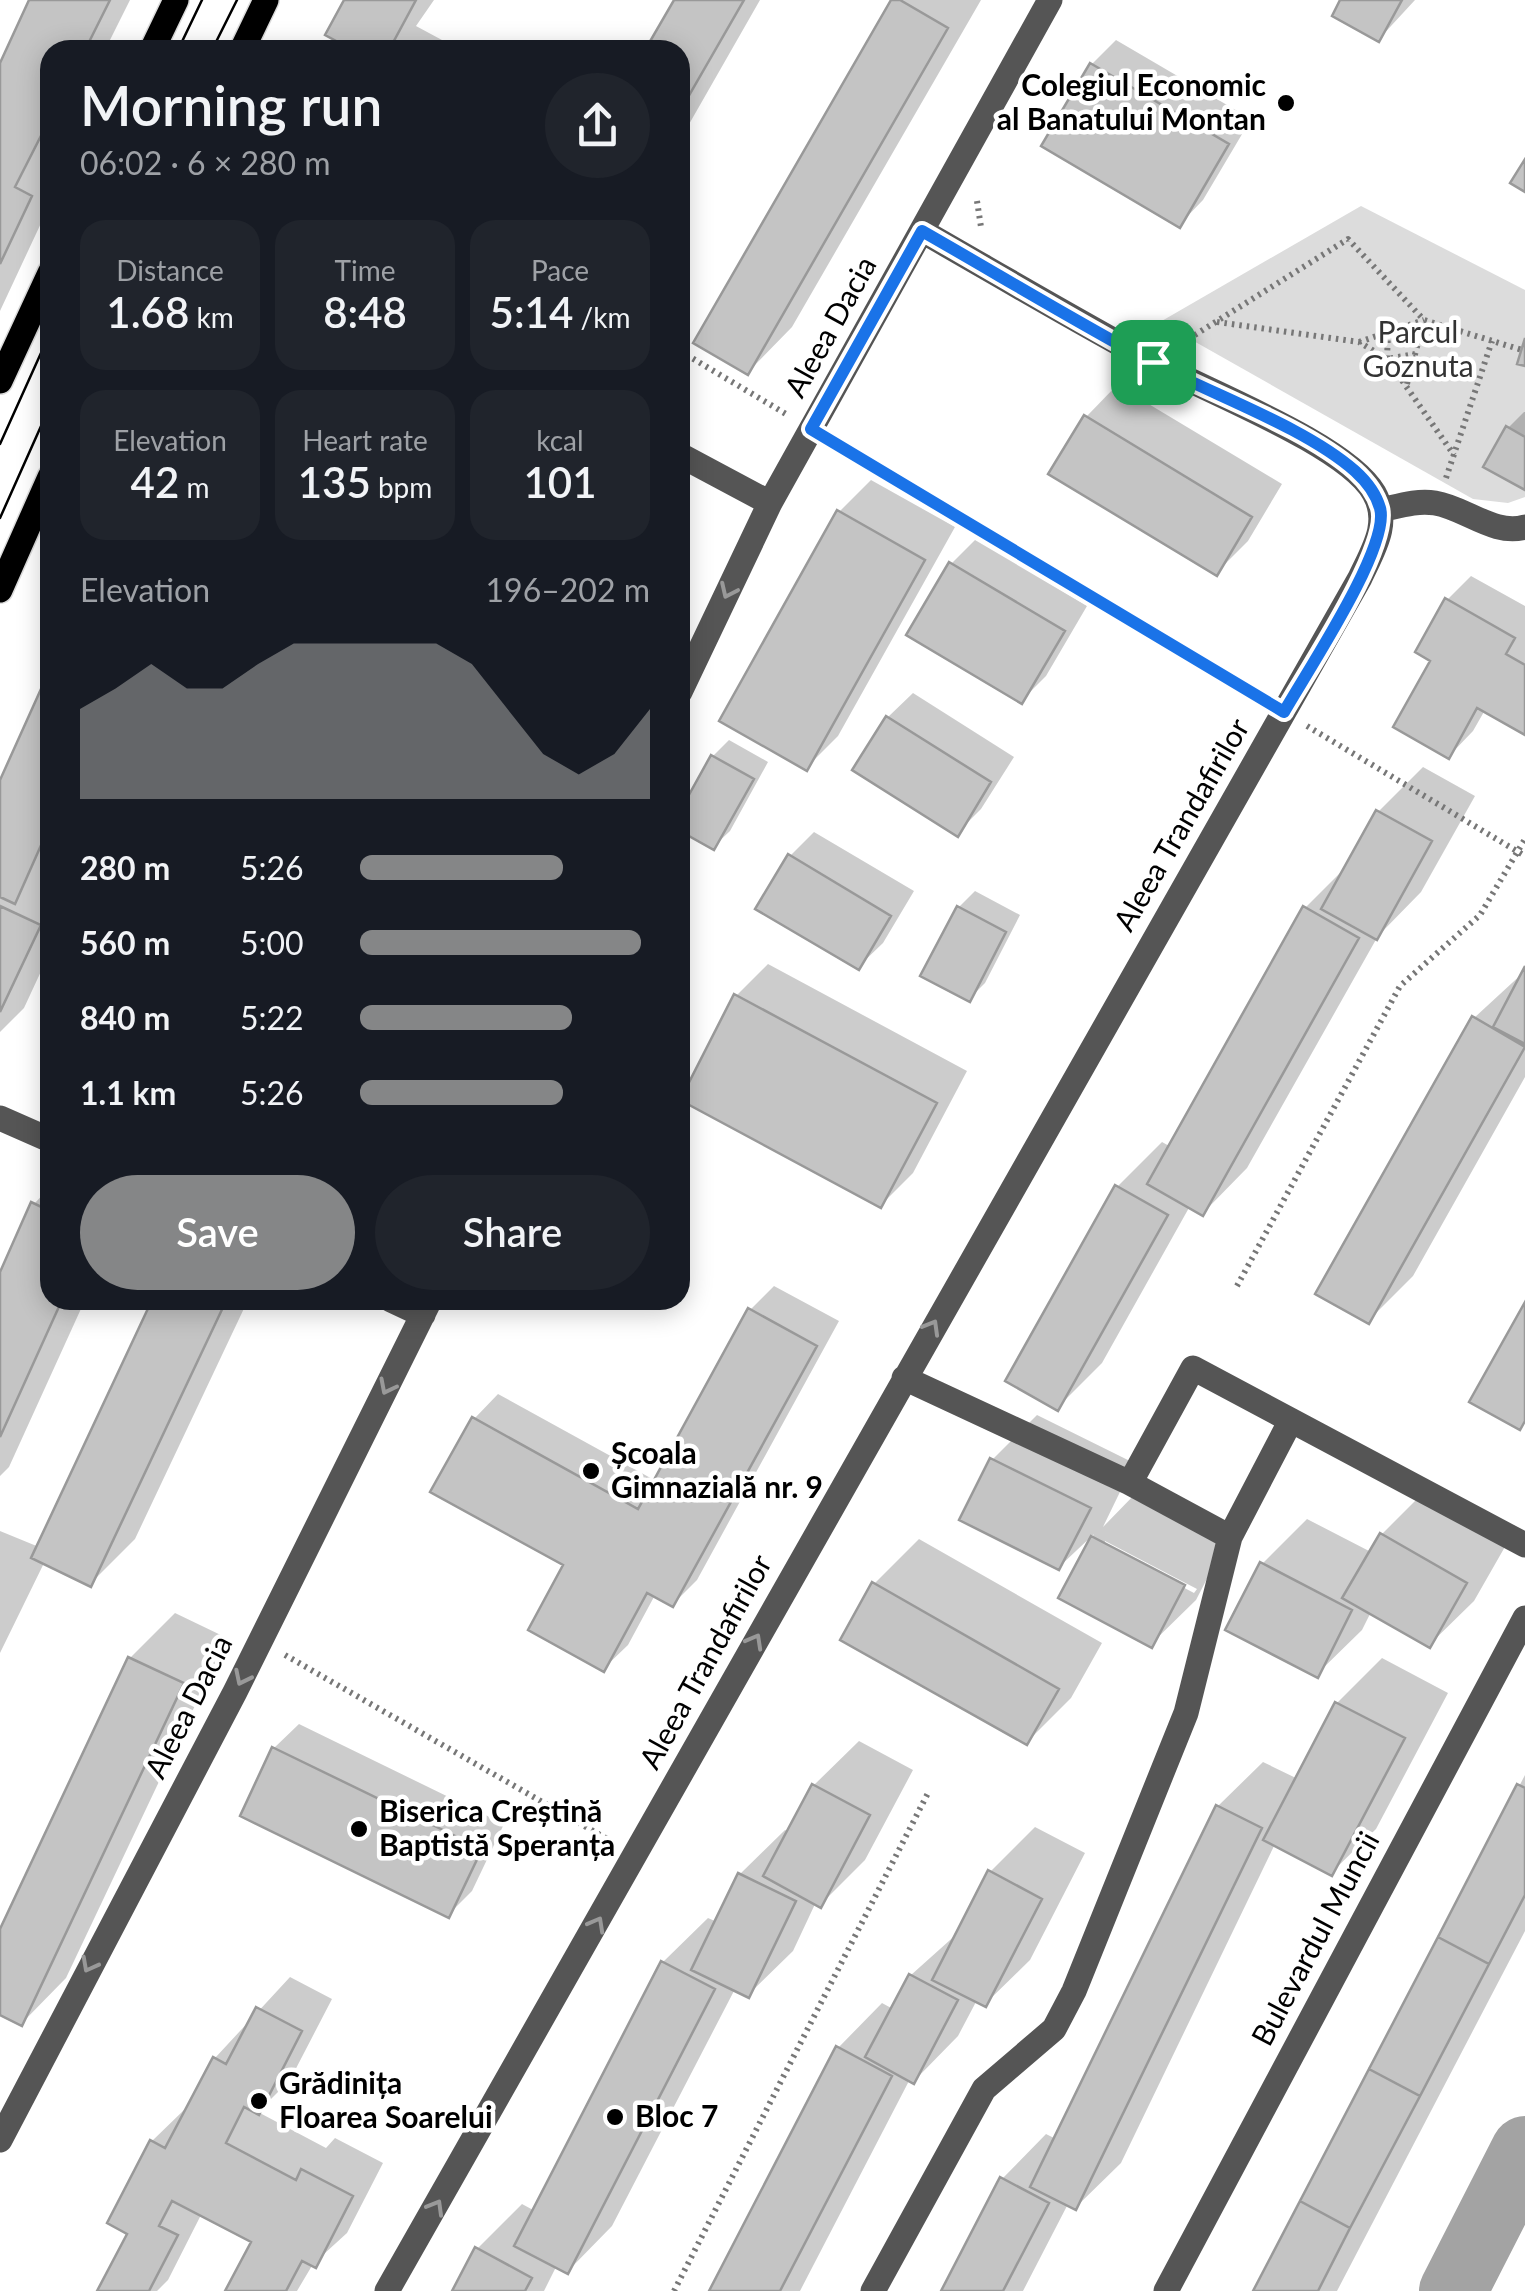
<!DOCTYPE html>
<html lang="en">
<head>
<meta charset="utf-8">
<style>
	:root { --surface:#171b24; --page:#20242c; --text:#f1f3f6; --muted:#9ea1a6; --accent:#858687 }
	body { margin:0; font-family:Lato,sans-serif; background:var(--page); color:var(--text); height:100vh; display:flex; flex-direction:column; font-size:38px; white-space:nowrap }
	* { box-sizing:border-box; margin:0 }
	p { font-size:32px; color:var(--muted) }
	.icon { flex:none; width:55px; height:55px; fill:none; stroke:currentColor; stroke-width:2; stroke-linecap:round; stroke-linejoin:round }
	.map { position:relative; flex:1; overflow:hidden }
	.details { position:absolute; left:40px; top:40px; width:650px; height:1270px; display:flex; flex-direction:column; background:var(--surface); border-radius:30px; box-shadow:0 5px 25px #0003 }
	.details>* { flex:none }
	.pin { position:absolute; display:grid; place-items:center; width:85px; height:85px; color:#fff; margin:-42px; border-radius:20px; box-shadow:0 5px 15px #0006 }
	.round { display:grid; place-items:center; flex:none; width:105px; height:105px; border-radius:52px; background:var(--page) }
	.summary { display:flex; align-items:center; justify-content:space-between; height:170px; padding:0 40px }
	h1 { font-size:55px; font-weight:600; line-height:75px }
	.metrics { display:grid; grid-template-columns:repeat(3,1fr); gap:15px; height:170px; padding:10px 40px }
	.metrics div { display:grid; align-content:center; border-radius:25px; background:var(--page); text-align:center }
	.metrics b { font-size:42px; font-weight:600 }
	.metrics small { font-size:28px; font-weight:400 }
	.metrics p { font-size:28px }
	.chart { height:280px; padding:20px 40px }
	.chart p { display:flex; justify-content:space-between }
	.chart svg { width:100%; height:180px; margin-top:10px; fill:var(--accent); opacity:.7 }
	.button { display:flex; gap:20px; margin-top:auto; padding:20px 40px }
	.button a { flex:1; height:115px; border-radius:60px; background:var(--accent); color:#fff; font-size:40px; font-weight:600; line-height:115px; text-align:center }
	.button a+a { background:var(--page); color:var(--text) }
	ul { padding:0 40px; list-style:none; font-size:32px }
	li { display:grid; grid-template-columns:160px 120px 1fr; align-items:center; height:75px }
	li i { height:25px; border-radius:12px; background:var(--accent) }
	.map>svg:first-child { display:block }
	.green { fill:#dcdcdc }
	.shadow { fill:#0003; fill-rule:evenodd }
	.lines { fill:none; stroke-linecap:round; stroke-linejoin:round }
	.river { stroke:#a3a3a3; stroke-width:68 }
	.building { fill:#c4c4c4; stroke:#999; stroke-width:2.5 }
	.major-casing { stroke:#dbdbdb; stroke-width:28 }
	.path { stroke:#777; stroke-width:6; stroke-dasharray:2.5 5; stroke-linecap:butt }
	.minor { stroke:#555; stroke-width:25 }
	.major { stroke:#000; stroke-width:25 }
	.tram { stroke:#000; stroke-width:2.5 }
	.oneway { stroke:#999 }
	.route-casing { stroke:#fff; stroke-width:20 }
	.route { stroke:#1a73e8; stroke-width:12 }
	.poi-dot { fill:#000; stroke:#fff; stroke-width:4 }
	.labels { text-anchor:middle; stroke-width:9; stroke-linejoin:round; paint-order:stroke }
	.poi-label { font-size:30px; font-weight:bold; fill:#000; stroke:#fff; text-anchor:start }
	.street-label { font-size:30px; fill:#000; stroke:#fff }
	.park-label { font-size:30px; fill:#333; stroke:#fff }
</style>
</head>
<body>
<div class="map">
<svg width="1525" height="2291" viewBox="0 0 1525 2291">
	<rect width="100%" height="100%" fill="#fff"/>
	<!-- green -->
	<path class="green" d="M1361,206L1525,290V497L1508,503L1473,499L1160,322Z"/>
	<!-- shadow -->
	<path class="shadow" d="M32,0H130L105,50H50V204L0,311V69Z
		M347,0H434L416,26L442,40L436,50H349Z
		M677,0H760L680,140V50H648Z
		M894,0H981L792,327L748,372Z
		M1343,0H1415L1379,39Z
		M1116,40L1251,119L1203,200L1179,225L1092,64Z
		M1117,385L1282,484L1248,541L1217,572L1086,417Z
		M1524,412H1525V487L1508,428Z
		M871,480L955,527L838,736L807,767L839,512Z
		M975,540L1087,606L1046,676L1021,701L951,564Z
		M1471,576L1525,606V732L1485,710L1473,731L1449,756L1433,660L1447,600Z
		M50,675V952L24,1008L0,1032V786Z
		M913,693L1014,757L981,809L957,833L856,769L888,717Z
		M729,740L768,762L730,831L713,847L680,828V816L713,756Z
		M1423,767L1475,796L1421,892L1378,936L1247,1168L1203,1213L1190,1206L1102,1363L1057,1408L1117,1187L1162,1142L1171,1147L1305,908L1349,864L1378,812Z
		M814,832L914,891L883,943L858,967L790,856Z
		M975,891L1020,915L985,983L969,999L959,907Z
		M768,964L967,1071L913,1173L881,1205L736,996Z
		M1525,971V1077L1413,1276L1368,1321L1474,1018Z
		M50,1187V1300H85L9,1467L0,1476V1278L34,1204Z
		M774,1286L839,1321L697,1580L673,1604L655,1595L628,1645L603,1669L567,1564L474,1419L498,1394L656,1481L750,1310Z
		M155,1300H248L135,1539L91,1583L45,1561L0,1653V1531L39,1547Z
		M1037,1415L1134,1463L1103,1527L1137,1492L1227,1540L1196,1600L1151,1644L1061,1597L1094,1534L1059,1567L992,1460ZM1105,1541L1197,1589L1194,1593L1105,1546Z
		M1426,1490L1510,1538L1474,1601L1429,1645L1371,1612L1362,1630L1317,1674L1262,1564L1307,1519L1371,1552L1382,1534Z
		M919,1539L1102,1643L1071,1698L1027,1742L874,1584Z
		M175,1613L227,1638L66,1978L22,2023L0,2012V1935L130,1658Z
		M1382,1658L1448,1693L1376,1829L1331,1873L1275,1844L1121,2163L1076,2207L1068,2204L1023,2291H943L1002,2179L1046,2134L1056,2139L1218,1806L1263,1762L1298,1779L1337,1703Z
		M299,1724L504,1824L472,1891L448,1915L274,1748Z
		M859,1741L913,1770L865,1860L820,1905L816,1902L793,1951L748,1995L735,1989L612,2226L568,2271L557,2265L544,2291H455L477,2249L522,2204L535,2211L663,1962L708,1918L717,1922L740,1874L785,1830L790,1832L814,1785Z
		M1525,1775V1931L1337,2291H1255Z
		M1035,1827L1085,1853L1030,1960L985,2004L977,2000L958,2036L914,2081L910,2079L800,2291H712L838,2048L882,2003L893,2009L911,1975L959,1932L990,1872Z
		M290,1977L332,1999L290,2080L258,2112L326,2148L335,2138L383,2163L347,2233L313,2264L297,2291H228L254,2240L202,2213L168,2280L157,2291H100L130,2232L152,2141L184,2110L187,2111L215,2058Z"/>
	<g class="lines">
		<!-- river -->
		<path class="river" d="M1453,2291L1525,2150"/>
	</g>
	<!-- building -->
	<path class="building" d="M29,0H110L85,50H50V118L15,187L32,196L0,264V63Z
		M344,0H416L389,50H353L325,35Z
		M674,0H744L680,111V50H645Z
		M891,0H900L948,28L748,375L693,343Z
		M1340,0H1402L1379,42L1332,16Z
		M1090,63L1229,144L1180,228L1041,146Z
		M1525,159V192L1510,183Z
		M1525,338V366L1517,364Z
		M1084,415L1252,517L1217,576L1048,474Z
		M1506,426L1525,437V490L1483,467Z
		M837,510L925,560L807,771L719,721Z
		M949,562L1065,631L1022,704L906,635Z
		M1445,598L1515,638L1506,654L1525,665V735L1477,708L1449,759L1393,727L1430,661L1415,652Z
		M50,669V825L15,904L0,897V780Z
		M886,716L991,782L958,837L852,770Z
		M711,755L754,779L714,850L680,831V811Z
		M1376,810L1432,841L1377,940L1321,909Z
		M788,854L891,916L859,970L755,909Z
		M0,906L41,925L0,1012Z
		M957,906L1006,932L970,1002L920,976Z
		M1303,906L1359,938L1203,1216L1147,1184Z
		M1525,966V1044L1493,1027Z
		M734,994L937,1103L881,1208L680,1100Z
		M1472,1016L1525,1047L1369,1324L1315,1294Z
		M1115,1185L1168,1215L1058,1411L1005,1381Z
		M31,1202L50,1211V1300H62L0,1437V1272Z
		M152,1300L226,1301L91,1587L31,1558Z
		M1525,1302V1421L1520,1430L1469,1402Z
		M748,1308L817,1346L673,1607L647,1593L604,1672L528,1630L563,1565L430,1492L472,1417L638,1509Z
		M990,1458L1091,1508L1059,1570L959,1520Z
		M1380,1533L1467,1583L1430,1648L1342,1598Z
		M1091,1536L1185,1585L1152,1648L1058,1598Z
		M1260,1562L1352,1610L1318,1678L1225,1630Z
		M872,1582L1059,1689L1027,1745L840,1640Z
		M128,1657L184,1683L22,2026L0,2015V1929Z
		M1335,1702L1405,1738L1332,1876L1263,1840Z
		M272,1747L482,1849L449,1918L240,1816Z
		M812,1784L870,1815L821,1908L763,1876Z
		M1517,1784L1525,1788V1895L1489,1964L1438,1937Z
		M1216,1805L1262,1828L1076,2210L1030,2187Z
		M988,1870L1042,1899L986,2007L932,1980Z
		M738,1873L796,1901L749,1998L691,1970Z
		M1438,1937L1489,1964L1420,2096L1369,2069Z
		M661,1961L715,1989L568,2274L514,2246Z
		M909,1974L958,2000L914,2084L865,2057Z
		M256,2007L302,2031L259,2115L244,2107L226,2143L296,2180L301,2169L353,2196L316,2268L302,2261L286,2291H225L251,2242L172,2201L159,2226L178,2235L149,2291H97L127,2234L107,2223L150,2140L165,2148L213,2057L226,2064Z
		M836,2046L892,2076L780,2291H709Z
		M1369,2069L1420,2096L1350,2228L1300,2201Z
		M1000,2177L1049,2203L1003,2291H941Z
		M1300,2201L1350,2228L1318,2291H1253Z
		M475,2247L532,2278L525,2291H452Z"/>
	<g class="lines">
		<!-- major casing -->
		<g class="major-casing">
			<path id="major" d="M152,50L176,0
				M242,50L266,0
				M0,381L50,273
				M0,590L50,477"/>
		</g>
		<!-- path -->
		<path class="path" d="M977,201L981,227
			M1217,322L1359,342L1387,359L1454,455
			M1388,333L1387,359L1415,354
			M1359,342L1424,320
			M1182,343L1348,239L1424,320L1522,350
			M680,351L786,414
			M1407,384L1424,321
			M835,444L1258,696
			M1446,478L1492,341
			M1307,726L1525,856
			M1237,1286L1400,986L1480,915L1525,839
			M285,1655L609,1840
			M674,2291L929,1791"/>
		<!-- minor -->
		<path class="minor" d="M680,455L770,503
			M1381,510C1399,506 1417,500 1435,503C1466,508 1494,536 1525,527
			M680,692L770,503L1050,0
			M0,1118L50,1140
			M391,1300L423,1315
			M904,1378L1130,1483L1230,1537
			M1130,1483L1193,1368L1525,1545
			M0,2140L235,1692L430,1300
			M387,2291L1360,578C1373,550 1391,523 1374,493C1347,445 1206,391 1153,362C1075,320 999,275 922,231
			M873,2291L984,2089L1054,2029L1074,1991L1186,1713L1230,1537L1290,1422
			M1166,2291L1525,1618"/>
		<!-- major -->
		<use href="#major" class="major"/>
		<!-- tram -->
		<path class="tram" d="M178,50L202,0
			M212,50L237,0
			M0,444L50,333
			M0,518L50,406"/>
	</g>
	<!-- one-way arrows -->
	<defs><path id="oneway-chevron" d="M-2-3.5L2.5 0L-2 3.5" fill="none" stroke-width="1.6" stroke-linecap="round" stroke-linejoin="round" transform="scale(2.5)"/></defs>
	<g class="oneway">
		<use href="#oneway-chevron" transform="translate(728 591) rotate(115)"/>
		<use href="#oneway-chevron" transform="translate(932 1327) rotate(-60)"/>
		<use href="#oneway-chevron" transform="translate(387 1387) rotate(117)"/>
		<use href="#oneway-chevron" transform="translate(755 1641) rotate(-61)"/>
		<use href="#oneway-chevron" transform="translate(242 1678) rotate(116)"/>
		<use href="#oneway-chevron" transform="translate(597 1924) rotate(-61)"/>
		<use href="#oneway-chevron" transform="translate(89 1965) rotate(118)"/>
		<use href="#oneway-chevron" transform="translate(436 2207) rotate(-60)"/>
	</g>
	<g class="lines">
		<!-- route casing -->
		<g class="route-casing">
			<path id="route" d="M922,231C999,275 1075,321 1153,363C1213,395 1305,427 1355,471C1365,480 1376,494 1380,508C1391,546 1306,673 1284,712L811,429Z"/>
		</g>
		<!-- route -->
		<use href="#route" class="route"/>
	</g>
	<!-- markers -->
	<g class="poi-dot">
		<circle cx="1286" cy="103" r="10"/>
		<circle cx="591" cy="1471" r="10"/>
		<circle cx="359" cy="1829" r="10"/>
		<circle cx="259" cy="2101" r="10"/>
		<circle cx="615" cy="2117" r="10"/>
	</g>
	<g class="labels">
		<!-- poi labels -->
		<g class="poi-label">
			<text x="1266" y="96" text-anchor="end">Colegiul Economic<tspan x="1266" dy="34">al Banatului Montan</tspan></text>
			<text x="611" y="1464">Școala<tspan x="611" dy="34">Gimnazială nr. 9</tspan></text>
			<text x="379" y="1822">Biserica Creștină<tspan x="379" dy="34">Baptistă Speranța</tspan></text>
			<text x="279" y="2094">Grădinița<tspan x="279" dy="34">Floarea Soarelui</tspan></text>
			<text x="635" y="2127">Bloc 7</text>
		</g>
		<!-- street labels -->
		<g class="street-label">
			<text transform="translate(831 327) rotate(-61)" y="10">Aleea Dacia</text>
			<text transform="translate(1182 825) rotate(-60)" y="10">Aleea Trandafirilor</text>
			<text transform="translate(706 1662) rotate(-61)" y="10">Aleea Trandafirilor</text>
			<text transform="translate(189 1707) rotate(-63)" y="10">Aleea Dacia</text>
			<text transform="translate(1316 1939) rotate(-62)" y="10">Bulevardul Muncii</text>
		</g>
		<!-- park labels -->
		<g class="park-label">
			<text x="1418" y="343">Parcul<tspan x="1418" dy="34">Goznuta</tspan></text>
		</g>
	</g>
</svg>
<div class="pin" style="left:1153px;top:362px;background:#1e9e55"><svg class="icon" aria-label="arrive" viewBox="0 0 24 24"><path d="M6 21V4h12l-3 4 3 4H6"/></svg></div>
<section class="details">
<div class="summary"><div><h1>Morning run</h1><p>06:02 · 6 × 280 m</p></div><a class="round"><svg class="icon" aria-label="share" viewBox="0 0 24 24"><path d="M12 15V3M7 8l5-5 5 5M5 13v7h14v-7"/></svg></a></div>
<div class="metrics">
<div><p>Distance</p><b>1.68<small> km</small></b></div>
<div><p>Time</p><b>8:48</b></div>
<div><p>Pace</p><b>5:14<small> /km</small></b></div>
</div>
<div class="metrics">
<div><p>Elevation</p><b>42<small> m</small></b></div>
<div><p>Heart rate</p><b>135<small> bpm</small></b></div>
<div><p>kcal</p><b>101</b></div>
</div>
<div class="chart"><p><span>Elevation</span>196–202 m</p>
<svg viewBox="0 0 160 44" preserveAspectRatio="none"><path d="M0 44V22L10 17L20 11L30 17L40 17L50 11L60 6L70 6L80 6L90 6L100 6L110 11L120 22L130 33L140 38L150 33L160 22V44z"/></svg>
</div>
<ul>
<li><b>280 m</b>5:26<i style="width:70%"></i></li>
<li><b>560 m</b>5:00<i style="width:97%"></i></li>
<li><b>840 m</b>5:22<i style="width:73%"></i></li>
<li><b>1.1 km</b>5:26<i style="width:70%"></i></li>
</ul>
<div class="button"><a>Save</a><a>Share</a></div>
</section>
</div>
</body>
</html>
